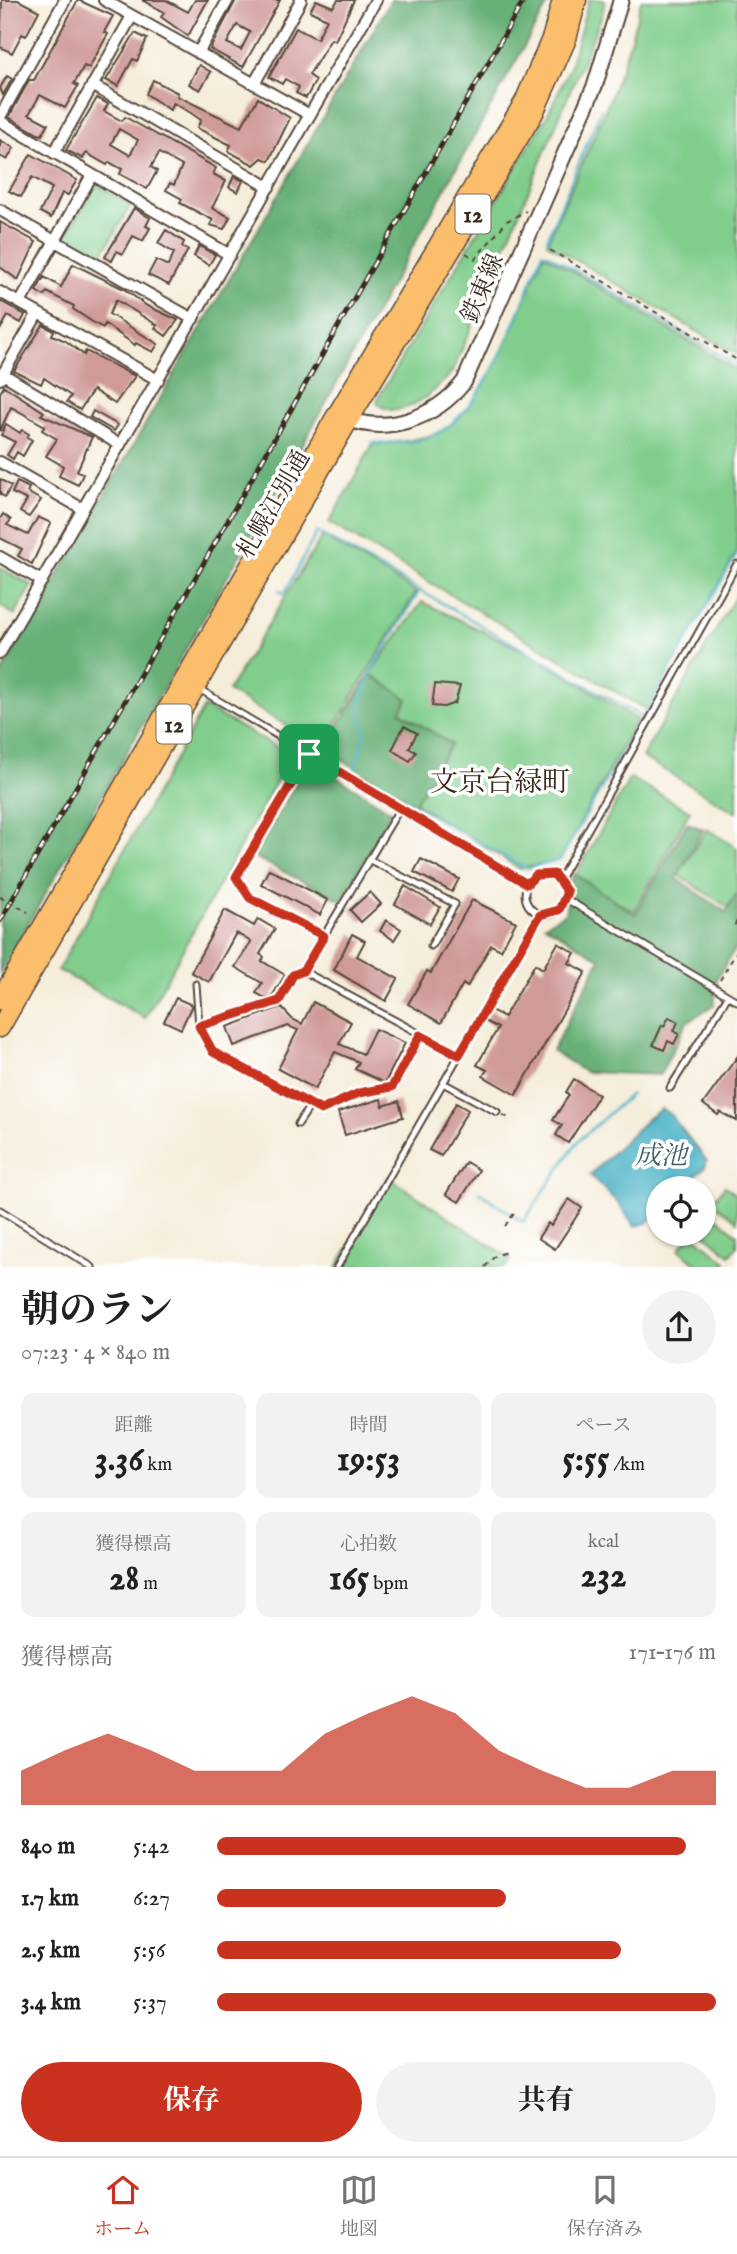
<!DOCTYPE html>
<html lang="ja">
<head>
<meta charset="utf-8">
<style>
	:root { --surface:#fff; --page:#f2f2f2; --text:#202124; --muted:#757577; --line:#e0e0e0; --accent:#c8321e }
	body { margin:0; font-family:"IM FELL English","Noto Serif JP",serif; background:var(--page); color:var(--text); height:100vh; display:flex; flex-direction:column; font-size:26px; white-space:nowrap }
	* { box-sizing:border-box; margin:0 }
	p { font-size:23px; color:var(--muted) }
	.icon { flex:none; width:38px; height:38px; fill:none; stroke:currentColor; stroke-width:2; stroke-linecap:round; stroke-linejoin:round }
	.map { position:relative; height:1267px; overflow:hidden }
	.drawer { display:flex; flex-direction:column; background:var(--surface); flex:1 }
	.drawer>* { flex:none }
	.controls { position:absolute; left:646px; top:1176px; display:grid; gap:14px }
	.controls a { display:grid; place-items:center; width:70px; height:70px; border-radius:50%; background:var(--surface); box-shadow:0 2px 5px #0004; font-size:35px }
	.pin { position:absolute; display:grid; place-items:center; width:60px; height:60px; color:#fff; margin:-30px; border-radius:14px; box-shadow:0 4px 10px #0006 }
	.round { display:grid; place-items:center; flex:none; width:74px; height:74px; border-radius:37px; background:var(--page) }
	.headline { display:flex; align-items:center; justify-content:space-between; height:119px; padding:0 21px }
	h1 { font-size:38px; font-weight:700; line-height:52px }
	.metrics { display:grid; grid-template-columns:repeat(3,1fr); gap:10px; height:119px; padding:7px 21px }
	.metrics div { display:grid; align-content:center; border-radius:14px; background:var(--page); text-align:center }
	.metrics b { font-size:35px; font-weight:700 }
	.metrics small { font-size:19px; font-weight:400 }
	.metrics p { font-size:19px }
	.chart { height:196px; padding:14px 21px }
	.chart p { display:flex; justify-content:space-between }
	.chart svg { width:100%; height:126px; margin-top:7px; fill:var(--accent); opacity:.7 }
	.action { display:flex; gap:14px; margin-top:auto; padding:14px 21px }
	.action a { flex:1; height:80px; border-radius:42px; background:var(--accent); color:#fff; font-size:28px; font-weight:700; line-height:80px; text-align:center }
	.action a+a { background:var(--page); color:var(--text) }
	ul { padding:0 21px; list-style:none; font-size:23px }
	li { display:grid; grid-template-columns:112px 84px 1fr; align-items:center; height:52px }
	li i { height:18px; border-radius:9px; background:var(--accent) }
	.menu { display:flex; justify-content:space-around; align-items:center; height:98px; border-top:2px solid var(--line); background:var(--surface); font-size:19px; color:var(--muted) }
	.menu a { display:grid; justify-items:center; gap:4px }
	.menu .on { color:var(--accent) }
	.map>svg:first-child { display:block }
	.green { fill:#80cd8c; stroke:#5e7c55; stroke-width:2 }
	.forest { fill:#68b078; stroke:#526d4b; stroke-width:2 }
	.water { fill:#47b0c6; stroke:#416d72; stroke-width:2 }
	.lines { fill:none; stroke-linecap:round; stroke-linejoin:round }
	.stream { stroke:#47b0c6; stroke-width:2.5 }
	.building { fill:#cf9a98; fill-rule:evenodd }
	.service-casing { stroke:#57473a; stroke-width:9 }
	.minor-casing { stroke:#57473a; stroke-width:14 }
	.tertiary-casing { stroke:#57473a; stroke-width:18 }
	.trunk-casing { stroke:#57473a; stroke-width:21 }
	.path { stroke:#57473a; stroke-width:2; stroke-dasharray:5 5; stroke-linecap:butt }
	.service { stroke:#fff; stroke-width:5 }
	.minor { stroke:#fff; stroke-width:10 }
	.tertiary { stroke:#fff; stroke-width:14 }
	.trunk { stroke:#fabe6d; stroke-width:18 }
	.rail-casing { stroke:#3b2a1e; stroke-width:5 }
	.rail { stroke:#fff; stroke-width:2.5; stroke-dasharray:8; stroke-linecap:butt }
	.path-bridge { stroke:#57473a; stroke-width:2; stroke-dasharray:5 5; stroke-linecap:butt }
	.route-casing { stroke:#fff; stroke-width:14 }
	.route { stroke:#c8321e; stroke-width:9 }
	.labels { text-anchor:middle; stroke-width:7; stroke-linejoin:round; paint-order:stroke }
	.shield { fill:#fff; stroke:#766a62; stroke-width:2 }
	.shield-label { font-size:23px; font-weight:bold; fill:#3b2a1e }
	.street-label { font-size:24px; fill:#3b2a1e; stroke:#fff }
	.water-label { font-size:26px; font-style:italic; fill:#406061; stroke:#fff }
	.quarter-label { font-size:28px; fill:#3b2a1e; stroke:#fff }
</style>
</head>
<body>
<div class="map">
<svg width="737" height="1267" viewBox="0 0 737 1267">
	<rect width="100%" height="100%" fill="#fff"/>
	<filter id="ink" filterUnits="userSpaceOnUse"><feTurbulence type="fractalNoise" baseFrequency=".0143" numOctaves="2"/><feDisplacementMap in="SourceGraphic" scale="14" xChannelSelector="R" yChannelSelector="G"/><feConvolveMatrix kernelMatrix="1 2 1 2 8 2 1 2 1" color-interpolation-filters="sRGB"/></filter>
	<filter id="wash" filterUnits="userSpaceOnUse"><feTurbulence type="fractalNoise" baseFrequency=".00686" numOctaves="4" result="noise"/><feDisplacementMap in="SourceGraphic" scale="28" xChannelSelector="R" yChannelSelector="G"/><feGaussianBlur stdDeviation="1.57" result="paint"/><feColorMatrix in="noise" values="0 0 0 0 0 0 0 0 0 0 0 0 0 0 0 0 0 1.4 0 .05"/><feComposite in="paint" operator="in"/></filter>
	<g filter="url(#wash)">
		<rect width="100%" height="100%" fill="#f5edda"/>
		<!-- green -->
		<path class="green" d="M589,0H605L602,15L453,371C438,389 401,425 377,403L378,398L547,116L570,67Z
			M641,0H737V355L547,243C580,164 623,84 641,0Z
			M96,184L131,205L98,261L63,241Z
			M544,254L737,370V552L647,710L329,523L373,444C395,443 416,441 437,433C486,413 523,300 544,254Z
			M322,536L416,592L322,747L228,691Z
			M0,568L32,585L15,615L0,606Z
			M737,594V813L642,757Z
			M422,602L531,654L637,719L560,860L520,869L415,803L450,744L400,711L370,674Z
			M204,707L291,755L145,1018L58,970Z
			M630,778L690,811L634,911L574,878Z
			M707,829L737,848V893L728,907L678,875Z
			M388,1177L511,1259L506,1267H337Z
			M725,1186L737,1195V1221L712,1202Z
			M709,1211L737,1234V1247L730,1255L704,1233V1217Z
			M692,1234L726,1262L722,1267H700L679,1249Z"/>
		<!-- forest -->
		<path class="forest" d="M391,0H550L284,478L0,973V675Z
			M370,674L408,699L400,712L451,744L415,803L324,749Z
			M309,760L391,811L342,901L254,857Z
			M687,823L703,829L676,878L726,912L737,893V946L717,978L714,1005L687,1022L660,1075L585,1072L552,1051L600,959L545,925L565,913L573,873L635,914Z"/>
		<!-- water -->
		<path class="water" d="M661,1109L669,1113L707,1161L705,1167L682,1188H658V1211L647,1223L635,1226L617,1202L590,1175L647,1119Z"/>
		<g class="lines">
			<!-- stream -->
			<path class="stream" d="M547,239L601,110
				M546,253L737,365
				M372,443C388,442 410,444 425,439C487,418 520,307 543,252
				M279,590L284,594L317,532L644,718
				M420,590L372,670L359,708L365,732L354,772L527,869L560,860L737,554
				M479,1192L523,1222L578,1141L631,1094"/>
		</g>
		<g id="blocks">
			<!-- building -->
			<path class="building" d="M2,0H18L39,11L26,36L22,34L12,53L0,47Z
				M78,0L113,16L104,32L108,34L89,68L84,66L74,84L78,86L65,108L40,95L29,114L48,124L42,135L38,134L9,117L29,80H34Z
				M142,0H166L188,12L195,0H208L188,36L161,17L164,12Z
				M236,0H280L243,67L210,49ZM237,25L250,32L241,50L227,43Z
				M316,0L333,7L338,0H354L335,41L331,39L309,75L316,80L306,98L296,93L299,87L285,79L282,84L269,77L296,28L317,39L327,19L310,11Z
				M135,33L147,39L137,61L133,59L118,86L106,80Z
				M199,65L211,72L200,90L189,84Z
				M7,76L12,79L3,95L0,88Z
				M153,80L178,93L177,96L241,127L258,98L290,118L269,161L262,158L254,165L228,151L231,145L197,128L201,120L191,113L173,103L170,110L146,94Z
				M97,98L108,104L104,111L122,121L125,117L216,168L213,174L226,181L212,208L230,217L224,229L210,225L213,220L180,203L182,199L166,190L170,183L174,185L182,166L159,153L151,167L157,171L147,189L120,174L122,169L109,162L107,165L86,153L83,159L66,150ZM119,129L138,140L130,155L111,144Z
				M0,140L14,148L7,160L0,156Z
				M31,154L77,180L68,195L62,193L51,218L40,212L52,188L32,177L21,197L9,191Z
				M234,176L243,181L238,192L229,187Z
				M134,208L150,218L146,226L150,228L143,241L133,236L123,254L117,251L112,261L105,257Z
				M0,222L36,242L18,280L0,267Z
				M166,230L184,242L182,247L188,250L169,285L148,275L156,260L168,266L174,253L158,243Z
				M199,246L215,255L209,265L194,256Z
				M73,264L124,289L147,306L178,320L166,336L155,328L157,325L116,300L109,314L158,344L153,352L136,343L135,345L105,324L103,328L91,321L73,309L74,306L47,292L44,296L36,291L44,277L61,287Z
				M0,301L25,315L21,323L8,316L0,330Z
				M43,325L54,331L52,335L66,341L84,355L86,351L135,376L115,404L93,390L80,410L67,402L71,396L44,378L41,384L14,371Z
				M4,386L44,412L41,415L92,437L77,471L83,474L78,485L59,476L63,466L46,456L57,439L42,430L45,426L11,407L0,431V393Z
				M93,411L118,425L114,431L90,417Z
				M6,424L20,433L22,430L29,434L27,437L32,440L23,456L17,452L13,459L7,455L15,442L1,435Z
				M0,479L11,486L5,497L0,494Z
				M17,482L29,488L27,492L41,500L29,517L20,512L27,500L12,493Z
				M3,514L11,520L7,525L28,535L38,517L51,523L32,564L18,556L22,549L0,538V519Z
				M435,684L460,686L455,703L444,707L432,706Z
				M404,726L417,733L409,748L416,752L410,761L392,750Z
				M421,859L459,879L452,892L414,872Z
				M269,869L328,900L320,915L261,884Z
				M405,886L440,907L430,924L395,904Z
				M370,892L381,904L361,922L350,910Z
				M472,900L516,922L501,950L491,945L467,987L463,984L441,1023L408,1004L427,971L431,973Z
				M225,910L254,926L258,919L275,929L260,954L264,957L262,961L285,975L271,998L267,999L256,993L262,983L235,967L251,942L236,933L209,982L191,972Z
				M386,920L401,929L394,940L380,931Z
				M352,934L365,941L357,956L398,979L386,1001L334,970Z
				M558,943L575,953L569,963L586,972L516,1095L483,1076L487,1070L477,1065L498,1028L485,1021L491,1010L504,1017L535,964L543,969Z
				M176,998L192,1005L181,1029L164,1021Z
				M313,1002L351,1022L339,1044L363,1054L375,1029L405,1043L385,1083L355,1069L359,1062L335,1052L315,1089L278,1069L298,1030L288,1026L234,1046L227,1027L281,1007L292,1019L302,1024Z
				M669,1017L678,1022L674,1031L679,1034L674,1044L668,1041L664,1050L653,1045L662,1025L664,1026Z
				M737,1057V1121L720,1112L718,1115L703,1104Z
				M574,1079L599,1095L568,1143L556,1135L562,1125L553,1120L569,1095L566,1092Z
				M381,1099L383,1106L399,1101L403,1117L345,1135L338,1112Z
				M456,1103L468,1110L441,1156L429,1150Z
				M466,1162L479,1170L459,1202L446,1194Z
				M569,1199L582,1208L555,1249L538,1238L548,1223L551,1226Z"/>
		</g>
	</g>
	<g filter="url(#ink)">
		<use href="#blocks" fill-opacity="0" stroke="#57473a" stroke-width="2"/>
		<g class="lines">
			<!-- service casing -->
			<g class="service-casing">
				<path id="service" d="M199,689L527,884
					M309,754L236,877L250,898L324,936
					M400,808L303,971L459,1055
					M370,860L455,904L431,946
					M525 894a21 21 0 1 1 42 0a21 21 0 1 1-42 0Z
					M560,879L737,564
					M566,899L737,1001
					M303,971L293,975L279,1001L199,1026L213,1052L321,1110L359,1093L392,1087L420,1035
					M196,984L199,1026
					M443,1083L497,1112
					M670,1088L728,996
					M298,1124L310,1106
					M0,1210L92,1267
					M337,1267L540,915"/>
			</g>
			<!-- minor casing -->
			<g class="minor-casing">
				<path id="minor" d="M104,0L310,115
					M198,53L228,0
					M254,84L301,0
					M92,85L269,187
					M0,117L65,0
					M0,121L230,255
					M54,153L132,16
					M0,210L193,319
					M0,292L158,380
					M20,303L92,175
					M3,374L120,445
					M0,379L38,313
					M0,462L83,509
					M0,557L42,581
					M0,653L376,0"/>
			</g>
			<!-- tertiary casing -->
			<g class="tertiary-casing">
				<path id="tertiary" d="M341,416C386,437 435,418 464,382L595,85L621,0"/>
			</g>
			<!-- trunk casing -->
			<g class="trunk-casing">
				<path id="trunk" d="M0,1000L337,414L524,102L552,36L562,0
					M0,1028L349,420L534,113L567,39L577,0"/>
			</g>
			<!-- path -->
			<path class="path" d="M550,250L737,360
				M466,253L475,259L507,221L526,211
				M737,921L734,926L737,929
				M720,980L737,951
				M503,1115L511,1119
				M505,1226L515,1212
				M485,1267L495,1256L506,1252"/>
			<!-- service -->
			<use href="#service" class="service"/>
			<!-- minor -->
			<use href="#minor" class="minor"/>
			<!-- tertiary -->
			<use href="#tertiary" class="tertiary"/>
			<!-- trunk -->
			<use href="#trunk" class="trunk"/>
			<!-- rail casing -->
			<g class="rail-casing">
				<path id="rail" d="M0,921L524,0"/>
			</g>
			<!-- rail -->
			<use href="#rail" class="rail"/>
			<!-- path-bridge -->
			<path class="path-bridge" d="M0,897L28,912"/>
		</g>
	</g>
	<g class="lines" filter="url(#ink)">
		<!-- route casing -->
		<g class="route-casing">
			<path id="route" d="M309,754L527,884L536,875L554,874L567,892L559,910L540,915L459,1055L420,1035L392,1087L359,1093L321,1110L213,1052L199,1026L279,1001L293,975L303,971L324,936L250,898L236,877Z"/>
		</g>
		<!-- route -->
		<use href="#route" class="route"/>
	</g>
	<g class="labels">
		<!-- shield labels -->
		<g class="shield">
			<rect x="455.5" y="194.5" width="35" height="39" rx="5"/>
			<rect x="156.5" y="704.5" width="35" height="39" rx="5"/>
		</g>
		<g class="shield-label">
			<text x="473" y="222">12</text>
			<text x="174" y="732">12</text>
		</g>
		<!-- street labels -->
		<g class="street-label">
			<text transform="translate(482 288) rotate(-67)" y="8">鉄東線</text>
			<text transform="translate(273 504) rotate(-60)" y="8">札幌江別通</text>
		</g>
		<!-- water labels -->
		<g class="water-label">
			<text x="661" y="1164">成池</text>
		</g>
		<!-- quarter labels -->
		<g class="quarter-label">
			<text x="500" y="791">文京台緑町</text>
		</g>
	</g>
</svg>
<div class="controls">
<a><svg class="icon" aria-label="locate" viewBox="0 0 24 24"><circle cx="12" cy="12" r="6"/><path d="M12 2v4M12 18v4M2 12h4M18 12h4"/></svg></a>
</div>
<div class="pin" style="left:309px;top:754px;background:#1e9e55"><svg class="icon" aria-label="arrive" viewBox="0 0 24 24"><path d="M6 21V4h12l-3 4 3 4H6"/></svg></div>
</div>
<section class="drawer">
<div class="headline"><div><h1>朝のラン</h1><p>07:23 · 4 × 840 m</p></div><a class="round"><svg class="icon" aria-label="share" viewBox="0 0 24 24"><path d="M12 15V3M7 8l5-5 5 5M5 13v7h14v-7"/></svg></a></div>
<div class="metrics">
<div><p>距離</p><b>3.36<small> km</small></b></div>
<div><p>時間</p><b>19:53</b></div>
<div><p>ペース</p><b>5:55<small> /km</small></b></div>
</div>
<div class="metrics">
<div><p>獲得標高</p><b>28<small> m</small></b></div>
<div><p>心拍数</p><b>165<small> bpm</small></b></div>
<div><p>kcal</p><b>232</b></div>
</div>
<div class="chart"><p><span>獲得標高</span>171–176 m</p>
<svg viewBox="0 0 160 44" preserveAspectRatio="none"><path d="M0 44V32L10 25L20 19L30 25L40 32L50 32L60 32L70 19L80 12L90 6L100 12L110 25L120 32L130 38L140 38L150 32L160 32V44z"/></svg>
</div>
<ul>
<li><b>840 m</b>5:42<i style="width:94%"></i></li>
<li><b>1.7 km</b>6:27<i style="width:58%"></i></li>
<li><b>2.5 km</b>5:56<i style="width:81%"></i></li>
<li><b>3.4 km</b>5:37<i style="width:100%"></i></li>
</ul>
<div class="action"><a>保存</a><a>共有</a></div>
</section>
<nav class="menu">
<a class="on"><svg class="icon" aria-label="home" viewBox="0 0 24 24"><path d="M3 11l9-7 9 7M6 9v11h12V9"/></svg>ホーム</a>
<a><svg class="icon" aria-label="map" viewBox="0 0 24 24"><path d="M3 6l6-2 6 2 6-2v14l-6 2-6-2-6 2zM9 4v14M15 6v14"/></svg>地図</a>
<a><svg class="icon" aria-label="saved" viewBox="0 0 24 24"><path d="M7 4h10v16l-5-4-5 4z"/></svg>保存済み</a>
</nav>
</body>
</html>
